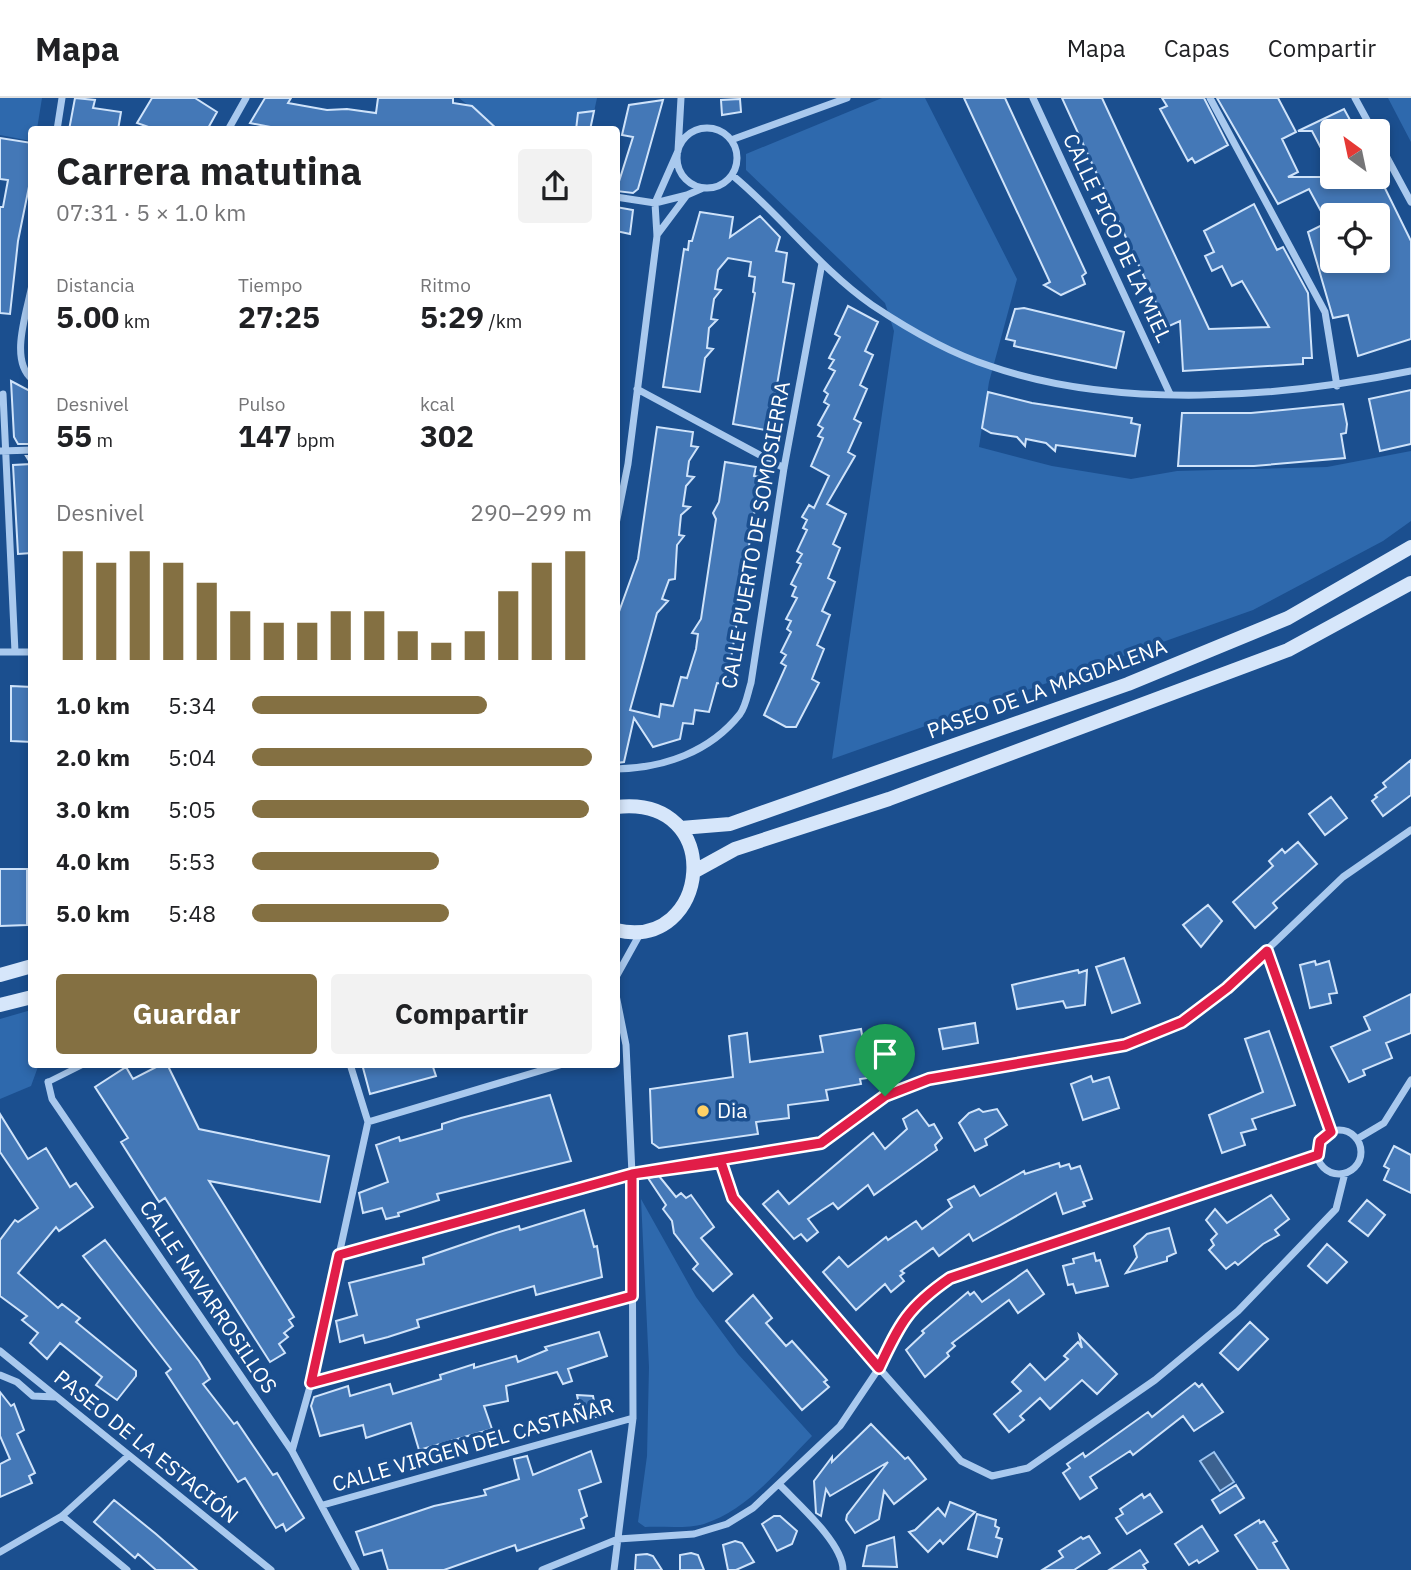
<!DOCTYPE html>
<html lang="es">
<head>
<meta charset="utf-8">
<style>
	:root { --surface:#fff; --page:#f2f2f2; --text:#202124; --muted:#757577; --line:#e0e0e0; --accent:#847042 }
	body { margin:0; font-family:"IBM Plex Sans",sans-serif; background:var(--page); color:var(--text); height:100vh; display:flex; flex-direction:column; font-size:26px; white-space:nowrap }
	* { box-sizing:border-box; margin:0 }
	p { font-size:23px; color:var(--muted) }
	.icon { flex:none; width:38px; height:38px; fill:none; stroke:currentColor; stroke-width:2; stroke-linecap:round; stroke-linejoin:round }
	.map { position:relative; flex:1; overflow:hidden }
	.sheet { position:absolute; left:28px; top:28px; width:592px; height:942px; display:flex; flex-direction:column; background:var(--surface); border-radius:7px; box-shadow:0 4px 10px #0003 }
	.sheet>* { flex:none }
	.needle { width:46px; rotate:327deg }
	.buttons { position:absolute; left:1320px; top:21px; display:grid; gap:14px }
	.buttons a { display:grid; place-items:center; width:70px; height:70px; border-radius:7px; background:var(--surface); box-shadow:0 4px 10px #0003; font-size:35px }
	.pin { position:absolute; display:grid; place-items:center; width:60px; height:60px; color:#fff; margin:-72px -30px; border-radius:50% 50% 50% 0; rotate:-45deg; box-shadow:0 0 7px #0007 }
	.pin .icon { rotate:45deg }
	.round { display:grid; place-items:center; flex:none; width:74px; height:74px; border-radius:7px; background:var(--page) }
	.summary { display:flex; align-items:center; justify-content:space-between; height:119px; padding:0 28px }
	h1 { font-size:38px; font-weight:800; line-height:52px }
	.figures { display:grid; grid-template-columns:repeat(3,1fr); gap:10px; height:119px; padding:7px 28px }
	.figures div { display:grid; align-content:center }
	.figures b { font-size:30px; font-weight:800 }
	.figures small { font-size:19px; font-weight:400 }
	.figures p { font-size:19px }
	.chart { height:196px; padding:14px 28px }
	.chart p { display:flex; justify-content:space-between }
	.chart svg { width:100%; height:126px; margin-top:7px; stroke:var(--accent); stroke-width:6 }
	.button { display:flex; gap:14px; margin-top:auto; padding:14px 28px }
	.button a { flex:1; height:80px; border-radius:7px; background:var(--accent); color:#fff; font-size:28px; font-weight:800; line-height:80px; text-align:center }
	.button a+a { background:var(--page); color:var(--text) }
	ul { padding:0 28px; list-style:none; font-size:23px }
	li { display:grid; grid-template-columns:112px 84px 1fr; align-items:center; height:52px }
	li i { height:18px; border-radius:9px; background:var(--accent) }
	header { display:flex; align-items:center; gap:42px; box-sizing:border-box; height:98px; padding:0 35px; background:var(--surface); border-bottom:2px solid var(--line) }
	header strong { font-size:33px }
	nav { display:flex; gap:38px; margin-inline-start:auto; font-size:24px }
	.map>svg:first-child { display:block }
	.green { fill:#2e69ad }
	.water { fill:#3c6290; stroke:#9cc4f0; stroke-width:2 }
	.building { fill:#4478b7; stroke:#cfe3fa; stroke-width:2 }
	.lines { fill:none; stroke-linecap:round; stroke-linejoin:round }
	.pedestrian { stroke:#a9c9ee; stroke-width:6 }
	.minor { stroke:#a9c9ee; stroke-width:7 }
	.secondary { stroke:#d6e6fa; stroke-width:14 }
	.route-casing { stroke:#fff; stroke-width:14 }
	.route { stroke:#e11d48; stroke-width:9 }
	.poi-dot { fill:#ffd166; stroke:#1b4f8f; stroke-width:2.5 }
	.labels { text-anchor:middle; stroke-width:7; stroke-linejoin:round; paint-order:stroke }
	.street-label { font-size:21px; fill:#fff; stroke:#1b4f8f }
	.poi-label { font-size:21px; fill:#fff; stroke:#1b4f8f; text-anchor:start }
</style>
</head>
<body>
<header>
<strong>Mapa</strong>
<nav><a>Mapa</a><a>Capas</a><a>Compartir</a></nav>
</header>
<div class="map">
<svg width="1411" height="1472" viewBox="0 0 1411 1472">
	<rect width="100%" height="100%" fill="#1b4f8f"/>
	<!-- green -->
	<path class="green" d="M0,0H42L37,31L32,32L31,43L0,37Z
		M459,0H597L590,32L498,31Z
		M882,0H925L1017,181L989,284L979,349L1052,368L1131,381L1177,373L1327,369L1411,353V423L1383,443L1253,512L832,661L894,233L885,205L746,72V56Z
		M1388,0H1411V44Z
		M31,912L32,966H39L31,988L0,1001V921Z
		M641,1101L696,1199L738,1256L812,1338C780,1370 748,1412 704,1426C687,1431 663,1428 645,1429L638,1424L647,1358L649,1269Z"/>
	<!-- water -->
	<path class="water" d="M1214,1354L1234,1384L1220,1393L1200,1363Z"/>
	<!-- building -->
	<path class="building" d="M75,0L95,2L93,10L121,14L118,32H69Z
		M152,0H195L217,14L207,32H157L137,25Z
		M265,0H291L288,5L327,12L347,11L376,15L378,0H453V5L472,8L498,32H286L250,25Z
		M964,0H1005L1086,175L1082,178L1085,186L1061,197L1044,187L1050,184Z
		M1062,0H1102L1209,231L1269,229L1242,183L1232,188L1222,168L1212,173L1205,158L1214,154L1204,133L1254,106L1277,152L1283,149L1308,195L1312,260H1303V266L1183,273L1180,223L1167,229Z
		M1162,0H1204L1228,47L1195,65L1192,60L1188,63L1160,11L1167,8Z
		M1217,0H1278L1296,34L1282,41L1298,74L1288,79H1377V74L1411,143V241L1358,258L1348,217L1333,220L1308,134L1332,122V163H1377V117H1323L1309,91L1278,106Z
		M740,1L741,14L722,17L721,2Z
		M663,2L638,91L633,95L616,93L633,39L622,37L629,7Z
		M1344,11L1356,33H1332V71L1312,33H1298Z
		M594,13L590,32H576L578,15Z
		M0,40L32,45V74L18,143L10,216L0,215V109H3L8,82L0,81Z
		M616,109L633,112L630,136L616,133Z
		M700,114L733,119L730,139L760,118L780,139L776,153L787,155L783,184L794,186L774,305L765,332L733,326L755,195L753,194L755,179L749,178L751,164L728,160L718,172L715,191L721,192L714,201L711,221L717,222L709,230L707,250L713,251L705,260L700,294L663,289L684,151L688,152L689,143H692Z
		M848,208L878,224L865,253L873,257L860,287L867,291L854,321L861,325L848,354L855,358L827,406L846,416L833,446L840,450L828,480L835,484L822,513L830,517L817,547L824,551L812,581L819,585L796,629H786L764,617L786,568L781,565L786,557L781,554L791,534L787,531L791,523L786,521L797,500L792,498L796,489L791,486L801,466L797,464L802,456L797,453L807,432L803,430L807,422L802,419L809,407L814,410L829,378L811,368L823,340L818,338L823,330L818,327L829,307L824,304L828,296L824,293L835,273L829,270L834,262L829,260L840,239L835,236Z
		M1024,210L1124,234L1116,270L1014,248L1015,243L1006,241L1015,211Z
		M11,283L32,294V346H18L14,339Z
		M1411,292V346L1380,353L1369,301Z
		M988,294L1032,305L1132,320L1131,325L1140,327L1135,358L1056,347L1055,353L1046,345L1026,341L1025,348L1017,339L991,335L982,330Z
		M1343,306L1347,326L1346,335L1341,336L1345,360L1254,368H1178L1182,315H1251Z
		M657,329L693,334L691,348L698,349L689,363L687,378L694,379L686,388L683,408L690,409L681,417L679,437L684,438L677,447L675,481L669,482L662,501L668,503L657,515L630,612L659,619L661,606L673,608L681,579L687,580L696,551L698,536L692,535L701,521L716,421L713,415L719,404L725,364L756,369L754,378L760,379L727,586L717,585L709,614L695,612L693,626L683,625L680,641L653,649L634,620L624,664L616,665V522L638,461Z
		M26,358H32V455L18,456L13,367L31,366Z
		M11,588L32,589V644L11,643Z
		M1411,662V697L1383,718L1372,703L1377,699L1375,697L1386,689L1383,685Z
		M1331,699L1347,720L1325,737L1309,716Z
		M1298,744L1317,766L1273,805L1277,810L1255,830L1233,804L1273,768L1269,763L1282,751L1285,755Z
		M0,771H27V827L0,828Z
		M1208,807L1222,823L1201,849L1183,827Z
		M1124,860L1140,905L1112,915L1096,869Z
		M1315,863L1316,867L1329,863L1337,895L1329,896L1331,905L1310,910L1300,867Z
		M1078,872L1079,875L1087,872L1085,907L1066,910L1063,903L1017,911L1012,887Z
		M1411,896V935L1386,945L1392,960L1363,972L1365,977L1349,984L1331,949L1370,932L1364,919Z
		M975,925L978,945L943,951L939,931Z
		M861,931L866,959L871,958L875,979L860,981L861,986L826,992L828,1002L788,1007L789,1020L756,1024L758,1036L659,1050L652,1045L650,991L733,979L729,938L747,935L750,964L823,954L820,938Z
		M1269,933L1295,1007L1252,1021L1256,1031L1241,1035L1245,1047L1222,1055L1209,1017L1263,994L1245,941Z
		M162,966H167L199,1031L329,1058L320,1104L209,1083L294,1219L289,1222L293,1228L284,1235L288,1239L279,1246L285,1255L270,1264L165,1100L159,1104L121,1044L128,1040L95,989L126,969L133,981Z
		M362,966H432L436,978L370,996Z
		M1091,978L1093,984L1109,979L1119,1010L1083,1022L1071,986Z
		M550,997L571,1063L437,1096L439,1102L398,1115L399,1118L386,1121L382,1110L363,1115L359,1095L388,1084L376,1047L399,1039L400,1043L442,1031V1026L461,1020Z
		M979,1011L983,1014L997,1011L1007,1027L985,1041L987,1047L975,1053L959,1025L969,1015Z
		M917,1012L929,1028L934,1026L942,1040L935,1047L937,1052L874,1097L868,1087L838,1111L833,1105L808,1121L818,1134L807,1143L801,1136L794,1141L763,1106L778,1093L789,1106L873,1035L885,1051L907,1031L903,1021Z
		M0,1016L28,1061L46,1050L70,1089L76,1085L93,1109L59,1133L56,1129L18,1175L58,1210L62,1206L80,1220L76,1224L136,1273V1278L117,1302L96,1287L102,1279L60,1245L47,1261L30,1245L38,1235L22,1222L27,1218L0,1198V1142L15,1122L18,1124L38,1110L0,1054Z
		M1394,1048L1411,1057V1095L1384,1082L1389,1071L1384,1068Z
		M1059,1065L1060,1069L1069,1066L1071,1071L1080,1068L1092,1101L1083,1104L1085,1108L1063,1116L1056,1095L973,1143L969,1136L939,1158L933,1150L901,1173L904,1175L900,1178L904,1183L891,1194L885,1186L856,1212L823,1174L839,1159L848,1169L886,1139L888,1142L916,1123L922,1131L952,1109L948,1102L974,1088L980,1098L1024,1073L1025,1076Z
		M659,1078L676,1099L681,1095L686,1100L691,1097L714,1129L701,1140L732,1176L713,1193L693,1171L698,1166L674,1135L672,1123L663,1111L666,1107L648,1080Z
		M1271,1097L1289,1121L1275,1132L1279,1137L1263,1146L1238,1167L1235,1164L1226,1171L1209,1152L1214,1147L1211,1142L1217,1136L1206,1122L1215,1111L1227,1125Z
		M1367,1102L1385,1117L1368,1138L1349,1123Z
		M584,1112L594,1149L597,1148L602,1179L536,1197L534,1188L417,1222L419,1229L388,1239L365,1245L363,1237L340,1244L336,1223L357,1217L349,1185L424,1166L423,1160L496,1135L519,1128L520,1132Z
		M1169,1130L1176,1155L1167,1159V1163L1126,1175L1137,1159L1134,1148L1147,1136Z
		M105,1142L199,1263L210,1281L203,1286L234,1326L237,1324L273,1377L277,1375L304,1420L286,1433L283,1426L276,1430L245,1380L238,1384L166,1275L171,1271L83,1158Z
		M1327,1146L1347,1164L1327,1185L1308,1168Z
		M1094,1155L1096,1163L1100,1162L1108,1188L1076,1195L1073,1186L1068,1187L1063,1168L1074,1165L1073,1161Z
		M1027,1172L1044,1196L1018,1215L1009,1202L952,1245L955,1248L947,1255L949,1258L925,1279L906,1252L924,1235L922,1233L968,1194L970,1197L974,1194L982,1204Z
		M753,1197L772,1220L766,1225L786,1248L792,1243L827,1282L824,1284L829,1289L802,1312L726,1223Z
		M1250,1224L1268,1241L1238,1272L1220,1255Z
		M599,1234L607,1258L568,1271L572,1283L563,1286L557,1274L506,1288L508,1303L484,1308L492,1331L419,1352L411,1325L366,1340L363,1327L320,1338L311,1308L314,1299L348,1288L350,1298L390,1286L393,1296L441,1281L440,1277L474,1266V1270L516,1258L518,1264L547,1252L545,1249Z
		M1079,1237L1117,1276L1097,1296L1082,1282L1050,1311L1040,1300L1020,1318L1024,1322L1009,1334L994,1316L1021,1293L1012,1284L1030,1266L1045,1282L1068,1261L1064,1258L1078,1244L1082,1250Z
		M1195,1285L1199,1289L1202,1286L1223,1314L1194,1333L1183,1318L1133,1357L1130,1353L1090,1379L1097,1390L1080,1401L1063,1375L1070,1370L1067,1366L1083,1355L1085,1359L1148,1314L1152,1319Z
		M0,1294L11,1308L14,1306L24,1332L17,1336L35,1375L29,1378L32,1385L0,1399V1366L10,1361L0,1338Z
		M577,1297L593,1298L597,1319L582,1321Z
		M871,1326L905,1361L908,1359L926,1381L894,1406L884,1393L879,1421L855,1435L846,1422L847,1417L888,1364L830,1398L826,1391L821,1418L816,1415L814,1383L832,1359V1364Z
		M591,1353L601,1384L579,1392L587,1418L581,1421L584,1430L517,1453L515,1447L444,1472H388L382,1452L364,1457L356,1434L434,1408L486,1397L484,1392L519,1381L514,1361L527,1358L533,1377Z
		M1236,1387L1244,1400L1220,1415L1212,1402Z
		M1142,1396L1144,1400L1150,1396L1162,1414L1127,1436L1116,1420L1123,1416L1120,1411Z
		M114,1402L156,1436L197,1472H156L138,1456L135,1460L94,1424Z
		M950,1404L975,1414L943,1446L940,1442L928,1454L909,1434L915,1432L938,1410L945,1418Z
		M977,1416L996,1422L995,1428L999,1430L996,1439L1002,1441L997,1459L968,1451Z
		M774,1418H780L797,1433L792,1446L777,1453L762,1426Z
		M1259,1422L1260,1425L1264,1423L1277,1443L1273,1445L1289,1472H1258L1235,1437Z
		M1202,1428L1218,1453L1199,1465L1197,1462L1189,1467L1175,1446Z
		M1089,1438L1100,1455L1074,1472H1042L1063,1459L1059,1453L1081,1439L1083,1441Z
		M894,1439L897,1469L863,1468L867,1448Z
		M735,1443L742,1445L754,1464L736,1472H728L723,1447Z
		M1140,1452L1148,1464L1143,1467L1146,1472H1109Z
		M691,1455L698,1457L704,1472H680V1457Z
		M647,1456L653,1458L662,1472H635L636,1457Z"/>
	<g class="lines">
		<!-- pedestrian -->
		<path class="pedestrian" d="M48,984L84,966"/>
		<!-- minor -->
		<path class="minor" d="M1033,0L1170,296
			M1210,0L1325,214L1337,288
			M1355,0L1373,33
			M677 60a30 30 0 1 1 60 0a30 30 0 1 1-60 0Z
			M57,32L62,0
			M228,32L246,0
			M1377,41L1411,104
			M731,42L847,0
			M732,77C781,117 819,170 872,207C908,231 949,255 990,268C1117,312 1281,300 1411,273
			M616,99L655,105L687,97
			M657,137L687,97L703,90
			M32,187C27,214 9,262 32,281
			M637,291L784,370
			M3,296L15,554
			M1,353L32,352
			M616,426L628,366L657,138L655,105L678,53L681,0
			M0,554H32
			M616,671C664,670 710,654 740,616C746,608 748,594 751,585L784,370L822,165
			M1267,853L1331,1034
			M616,879L641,834
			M48,984L52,1001L292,1353L356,1472
			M368,1024L563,966
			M1317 1054a22 22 0 1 1 44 0a22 22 0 1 1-44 0Z
			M1357,1041L1384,1025L1411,982
			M721,1064L733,1100L879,1270L961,1363L992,1378L1028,1370L1155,1282L1238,1213L1336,1111L1345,1075
			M339,1157L632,1076L821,1045L885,998L929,981L1125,947L1182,924L1227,890L1343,779L1411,732
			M0,1253L271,1472
			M0,1277L17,1284L33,1298L55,1299
			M311,1285L632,1198
			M292,1353L311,1285L368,1024L350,966
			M780,1387C798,1406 843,1445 843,1472
			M323,1407L633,1320
			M62,1418L127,1472
			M0,1454L62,1418L128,1358
			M542,1472L618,1441L694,1436L727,1426L753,1410L840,1328L879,1270L899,1226L921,1201L950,1180L1318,1057
			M614,1472L633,1320L632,1076L626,947L616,897"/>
		<!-- secondary -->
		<path class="secondary" d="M616,709C728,696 710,855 616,832
			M681,730L730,726L1128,586L1288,520L1411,449
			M695,773L735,751L889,701L1288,552L1411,485
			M0,877L32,868
			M0,907L32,899"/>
	</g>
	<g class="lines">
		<!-- route casing -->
		<g class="route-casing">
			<path id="route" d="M885,998L821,1045L632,1076L339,1157L311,1285L632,1198V1076L721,1064L733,1100L879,1270C900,1225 908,1209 950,1180L1318,1057L1320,1043L1331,1034L1267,853L1227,890L1182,924L1125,947L929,981L885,998"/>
		</g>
		<!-- route -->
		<use href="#route" class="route"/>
	</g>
	<!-- markers -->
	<circle class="poi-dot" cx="703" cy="1013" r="7"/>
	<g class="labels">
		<!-- street labels -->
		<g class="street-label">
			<text transform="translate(1117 140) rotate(65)" y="7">CALLE PICO DE LA MIEL</text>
			<text transform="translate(756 437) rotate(-80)" y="7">CALLE PUERTO DE SOMOSIERRA</text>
			<text transform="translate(1047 591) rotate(-20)" y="7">PASEO DE LA MAGDALENA</text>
			<text transform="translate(208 1199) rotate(56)" y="7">CALLE NAVARROSILLOS</text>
			<text transform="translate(473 1347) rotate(-16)" y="7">CALLE VIRGEN DEL CASTAÑAR</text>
			<text transform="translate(146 1349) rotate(39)" y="7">PASEO DE LA ESTACIÓN</text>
		</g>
		<!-- poi labels -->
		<g class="poi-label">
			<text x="717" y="1020">Dia</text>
		</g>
	</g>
</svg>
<div class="buttons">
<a><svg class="needle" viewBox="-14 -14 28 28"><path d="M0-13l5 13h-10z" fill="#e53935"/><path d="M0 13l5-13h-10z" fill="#757577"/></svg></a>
<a><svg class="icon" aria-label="locate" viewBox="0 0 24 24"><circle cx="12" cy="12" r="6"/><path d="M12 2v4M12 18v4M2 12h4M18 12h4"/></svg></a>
</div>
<div class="pin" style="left:885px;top:998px;background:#1e9e55"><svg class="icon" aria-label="arrive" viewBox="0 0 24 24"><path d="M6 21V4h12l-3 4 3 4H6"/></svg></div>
<section class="sheet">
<div class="summary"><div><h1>Carrera matutina</h1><p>07:31 · 5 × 1.0 km</p></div><a class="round"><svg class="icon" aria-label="share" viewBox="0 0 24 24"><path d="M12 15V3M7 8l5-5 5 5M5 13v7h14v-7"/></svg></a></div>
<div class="figures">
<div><p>Distancia</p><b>5.00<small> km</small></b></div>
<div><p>Tiempo</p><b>27:25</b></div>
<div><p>Ritmo</p><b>5:29<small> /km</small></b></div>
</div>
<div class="figures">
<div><p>Desnivel</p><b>55<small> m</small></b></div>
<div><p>Pulso</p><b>147<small> bpm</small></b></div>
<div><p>kcal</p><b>302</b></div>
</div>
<div class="chart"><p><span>Desnivel</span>290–299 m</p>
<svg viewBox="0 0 160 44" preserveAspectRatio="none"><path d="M5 44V6M15 44V10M25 44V6M35 44V10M45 44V17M55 44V27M65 44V31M75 44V31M85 44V27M95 44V27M105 44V34M115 44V38M125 44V34M135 44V20M145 44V10M155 44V6"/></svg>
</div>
<ul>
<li><b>1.0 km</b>5:34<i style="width:69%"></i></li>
<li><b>2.0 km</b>5:04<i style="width:100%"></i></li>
<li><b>3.0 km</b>5:05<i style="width:99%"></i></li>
<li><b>4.0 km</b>5:53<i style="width:55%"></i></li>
<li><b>5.0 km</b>5:48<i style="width:58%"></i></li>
</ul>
<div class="button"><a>Guardar</a><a>Compartir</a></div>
</section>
</div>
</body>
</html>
